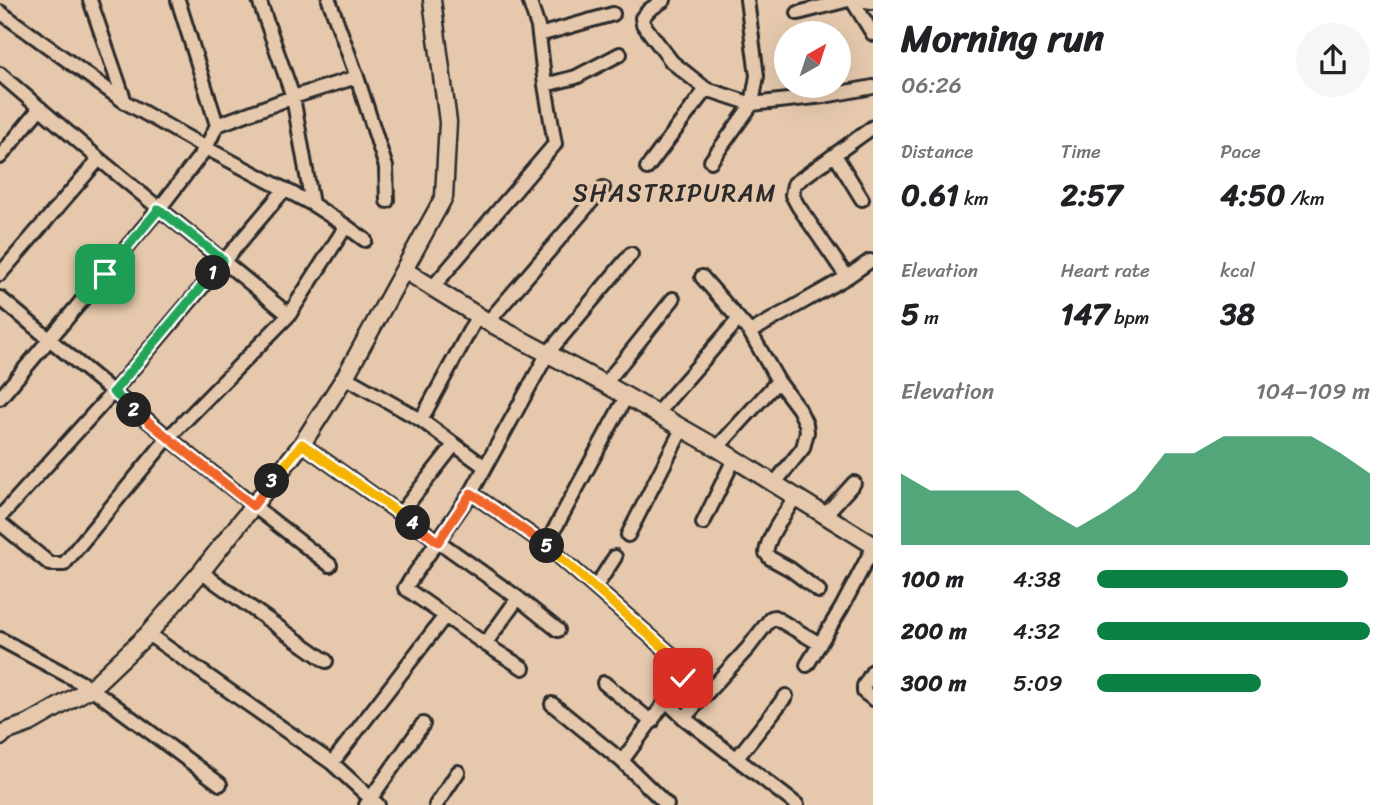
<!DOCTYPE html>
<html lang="en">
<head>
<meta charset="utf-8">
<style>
	:root { --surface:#fff; --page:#f6f6f6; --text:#202124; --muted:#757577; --accent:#0b8043 }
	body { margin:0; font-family:Sriracha,sans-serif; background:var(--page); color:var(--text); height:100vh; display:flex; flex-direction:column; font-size:26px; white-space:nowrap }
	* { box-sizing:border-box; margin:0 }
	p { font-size:23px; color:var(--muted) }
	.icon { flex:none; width:38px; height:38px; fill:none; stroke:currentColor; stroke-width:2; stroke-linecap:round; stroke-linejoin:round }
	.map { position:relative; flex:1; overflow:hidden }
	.panel { display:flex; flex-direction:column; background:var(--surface); width:525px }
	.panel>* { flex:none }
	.needle { width:46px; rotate:39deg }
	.fabs { position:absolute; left:774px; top:21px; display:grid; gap:14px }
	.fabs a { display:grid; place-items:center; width:77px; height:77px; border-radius:50%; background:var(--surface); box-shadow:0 7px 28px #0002; font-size:35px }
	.pin { position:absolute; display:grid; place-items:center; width:60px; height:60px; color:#fff; margin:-30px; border-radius:14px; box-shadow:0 4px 10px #0006 }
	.km { position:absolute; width:35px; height:35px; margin:-18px; border-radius:50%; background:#222; color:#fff; font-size:19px; line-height:35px; text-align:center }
	.round { display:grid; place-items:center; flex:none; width:74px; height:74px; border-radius:37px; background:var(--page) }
	.summary { display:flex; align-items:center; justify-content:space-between; height:119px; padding:0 28px }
	h1 { font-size:38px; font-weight:700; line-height:52px }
	.figures { display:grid; grid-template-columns:repeat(3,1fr); gap:10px; height:119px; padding:7px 28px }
	.figures div { display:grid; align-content:center }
	.figures b { font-size:30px; font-weight:700 }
	.figures small { font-size:19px; font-weight:400 }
	.figures p { font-size:19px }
	.chart { height:196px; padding:14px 28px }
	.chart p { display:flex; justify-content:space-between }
	.chart svg { width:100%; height:126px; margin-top:7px; fill:var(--accent); opacity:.7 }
	ul { padding:0 28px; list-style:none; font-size:23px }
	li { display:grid; grid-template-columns:112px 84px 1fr; align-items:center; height:52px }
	li i { height:18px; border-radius:9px; background:var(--accent) }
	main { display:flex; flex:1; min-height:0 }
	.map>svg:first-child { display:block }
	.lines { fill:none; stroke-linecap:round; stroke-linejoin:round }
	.minor-casing { stroke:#2b2b2b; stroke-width:18 }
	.tertiary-casing { stroke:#2b2b2b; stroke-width:21 }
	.minor { stroke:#e6c9ad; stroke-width:12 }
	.tertiary { stroke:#e6c9ad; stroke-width:16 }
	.split-1-casing { stroke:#fff; stroke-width:14 }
	.split-2-casing { stroke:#fff; stroke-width:14 }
	.split-3-casing { stroke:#fff; stroke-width:14 }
	.split-4-casing { stroke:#fff; stroke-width:14 }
	.split-5-casing { stroke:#fff; stroke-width:14 }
	.split-6-casing { stroke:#fff; stroke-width:14 }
	.split-1 { stroke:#22a559; stroke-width:9 }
	.split-2 { stroke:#22a559; stroke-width:9 }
	.split-3 { stroke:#f0652b; stroke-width:9 }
	.split-4 { stroke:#f5b400; stroke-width:9 }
	.split-5 { stroke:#f0652b; stroke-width:9 }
	.split-6 { stroke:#f5b400; stroke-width:9 }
	.labels { text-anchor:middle; stroke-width:6; stroke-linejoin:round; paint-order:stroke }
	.neighbourhood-label { font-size:24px; letter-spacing:2px; fill:#2b2b2b; stroke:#e6c9ad }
</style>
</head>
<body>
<main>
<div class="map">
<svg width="873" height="805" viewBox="0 0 873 805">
	<rect width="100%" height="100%" fill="#e6c9ad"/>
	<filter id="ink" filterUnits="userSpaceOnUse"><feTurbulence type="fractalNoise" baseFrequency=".0143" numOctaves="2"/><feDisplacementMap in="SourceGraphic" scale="14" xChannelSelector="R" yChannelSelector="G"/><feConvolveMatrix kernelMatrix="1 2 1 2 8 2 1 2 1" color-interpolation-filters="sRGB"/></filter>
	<g filter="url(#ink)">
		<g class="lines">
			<!-- minor casing -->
			<g class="minor-casing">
				<path id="minor" d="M90,0L125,102
					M259,0L293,97L312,204
					M329,0L357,77L386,167L387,201
					M664,0L649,10L642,18L643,24L672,62L706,89L752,104L824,96L873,87
					M852,0L873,34
					M858,0L872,2
					M0,12L125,102L206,148L312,204L346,226L365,240
					M798,13L848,0
					M539,35L613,14
					M0,74L99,159L289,315
					M545,85L576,77L620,54
					M217,125L293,97L357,77
					M835,155L862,199
					M0,157L40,108
					M711,161L752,104L757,76L747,0
					M647,168L706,89
					M870,261L847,277L798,206L792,195L794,184L873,127
					M0,274L99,159
					M702,277L750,332L778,381L799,409L806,424L807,432L803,448L774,484
					M432,288L555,144L545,85L538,27L529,0
					M0,298C109,389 217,479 330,565
					M488,322L603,188
					M750,332L847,277
					M345,377L421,420L485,467
					M605,384L673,299
					M0,398L159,209L206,148L217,125L178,0
					M657,413L738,320
					M421,420L478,315
					M302,444L518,598L558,630
					M717,448L778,381
					M471,493L546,545L673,656L684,669L683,678L622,761L667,805
					M795,497C786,513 768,535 766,553L770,558L790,569L819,591
					M400,514L454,445
					M825,515L854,483
					M0,517L113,392L285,189
					M0,523L50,564H64L168,438L289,315L346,226
					M703,523L734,459
					M628,535L682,429
					M546,545L626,397
					M201,572L326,661
					M595,588L615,557
					M148,634L332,763L378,805
					M0,639L91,688L220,784
					M485,644L518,598
					M807,665L842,607L873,548
					M523,668L485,644L405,588L471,493L548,353L631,254
					M873,671L864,686V692L873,699
					M604,683L652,722
					M666,701L684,718L797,805
					M552,704L622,761
					M684,718L748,648L771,618L774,617L820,644
					M737,758L786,696
					M332,763L445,616
					M366,805L423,724
					M436,805L458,772"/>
			</g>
			<!-- tertiary casing -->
			<g class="tertiary-casing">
				<path id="tertiary" d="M404,270L488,322L605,384L717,448L873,545
					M0,737L5,732L30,723L91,688L148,634L201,572L302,444L345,377L444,197L448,122L432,0"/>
			</g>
			<!-- minor -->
			<use href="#minor" class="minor"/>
			<!-- tertiary -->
			<use href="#tertiary" class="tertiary"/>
		</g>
	</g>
	<g class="lines" filter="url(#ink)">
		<!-- split-1 casing -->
		<g class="split-1-casing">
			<path id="split-1" d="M105,274L159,209L223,260L213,273"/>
		</g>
		<!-- split-2 casing -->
		<g class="split-2-casing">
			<path id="split-2" d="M134,410L113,392L213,273"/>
		</g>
		<!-- split-3 casing -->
		<g class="split-3-casing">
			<path id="split-3" d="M134,410L253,506L272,481"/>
		</g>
		<!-- split-4 casing -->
		<g class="split-4-casing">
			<path id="split-4" d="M272,481L302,444L413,523"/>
		</g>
		<!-- split-5 casing -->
		<g class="split-5-casing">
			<path id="split-5" d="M413,523L438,542L471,493L547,546"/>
		</g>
		<!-- split-6 casing -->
		<g class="split-6-casing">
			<path id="split-6" d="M547,546L673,656L684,669L683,678"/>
		</g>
		<!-- split-1 -->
		<use href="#split-1" class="split-1"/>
		<!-- split-2 -->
		<use href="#split-2" class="split-2"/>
		<!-- split-3 -->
		<use href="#split-3" class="split-3"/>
		<!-- split-4 -->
		<use href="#split-4" class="split-4"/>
		<!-- split-5 -->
		<use href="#split-5" class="split-5"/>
		<!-- split-6 -->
		<use href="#split-6" class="split-6"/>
	</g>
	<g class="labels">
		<!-- neighbourhood labels -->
		<g class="neighbourhood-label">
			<text x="675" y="201">SHASTRIPURAM</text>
		</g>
	</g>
</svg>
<div class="fabs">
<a><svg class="needle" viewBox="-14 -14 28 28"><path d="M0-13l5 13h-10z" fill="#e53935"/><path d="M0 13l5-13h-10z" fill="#757577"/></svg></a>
</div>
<div class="pin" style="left:105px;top:274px;background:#1e9e55"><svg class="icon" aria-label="arrive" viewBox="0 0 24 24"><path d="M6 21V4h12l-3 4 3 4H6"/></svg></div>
<div class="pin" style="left:683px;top:678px;background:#d93025"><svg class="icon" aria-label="check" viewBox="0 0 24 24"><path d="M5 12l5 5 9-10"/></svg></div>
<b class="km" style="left:213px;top:273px">1</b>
<b class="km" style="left:134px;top:410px">2</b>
<b class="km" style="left:272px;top:481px">3</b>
<b class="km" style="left:413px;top:523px">4</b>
<b class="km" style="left:547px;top:546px">5</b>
</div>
<section class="panel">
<div class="summary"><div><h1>Morning run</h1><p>06:26</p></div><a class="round"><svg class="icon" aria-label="share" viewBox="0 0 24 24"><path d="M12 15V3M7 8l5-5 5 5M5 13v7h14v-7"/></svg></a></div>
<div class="figures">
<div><p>Distance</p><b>0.61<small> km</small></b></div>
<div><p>Time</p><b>2:57</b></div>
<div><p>Pace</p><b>4:50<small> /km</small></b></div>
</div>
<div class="figures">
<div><p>Elevation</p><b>5<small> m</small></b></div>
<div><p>Heart rate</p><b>147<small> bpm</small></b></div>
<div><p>kcal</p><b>38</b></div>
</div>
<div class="chart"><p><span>Elevation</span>104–109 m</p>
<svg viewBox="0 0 160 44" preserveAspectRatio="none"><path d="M0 44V19L10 25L20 25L30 25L40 25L50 32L60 38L70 32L80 25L90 12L100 12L110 6L120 6L130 6L140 6L150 12L160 19V44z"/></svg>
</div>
<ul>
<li><b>100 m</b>4:38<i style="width:92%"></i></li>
<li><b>200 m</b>4:32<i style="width:100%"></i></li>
<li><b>300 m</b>5:09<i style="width:60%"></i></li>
</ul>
</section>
</main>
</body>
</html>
